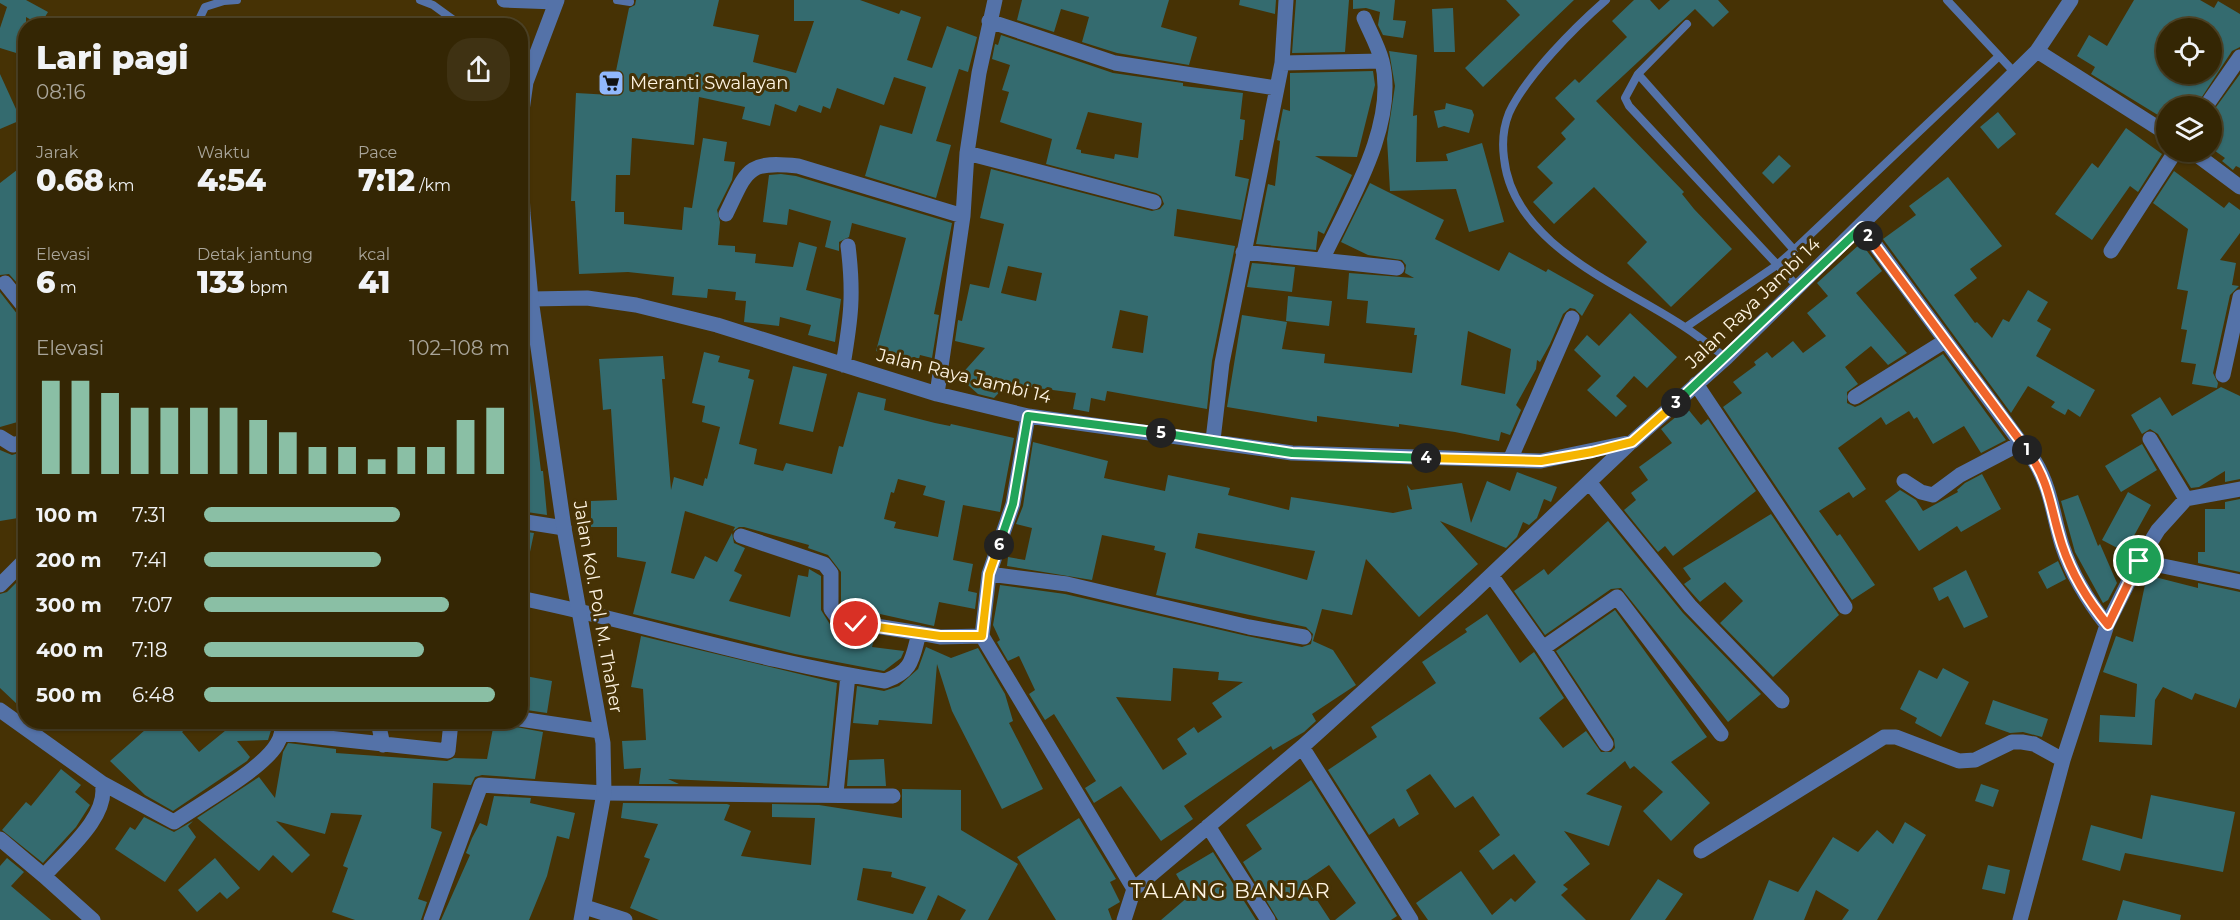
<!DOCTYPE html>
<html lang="id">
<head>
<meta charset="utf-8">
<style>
	:root { --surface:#342604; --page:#3f3213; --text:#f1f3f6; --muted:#a9a59a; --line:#4e4326; --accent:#8abfa5 }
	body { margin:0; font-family:Montserrat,sans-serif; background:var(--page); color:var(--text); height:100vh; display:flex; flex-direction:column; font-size:22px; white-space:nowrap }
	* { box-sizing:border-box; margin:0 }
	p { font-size:20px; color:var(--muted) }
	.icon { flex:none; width:33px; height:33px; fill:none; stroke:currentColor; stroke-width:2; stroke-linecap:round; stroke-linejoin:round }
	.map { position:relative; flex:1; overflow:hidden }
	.drawer { position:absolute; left:18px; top:18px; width:510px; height:711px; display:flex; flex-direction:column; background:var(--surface); border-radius:24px; box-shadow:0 2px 4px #0004,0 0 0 2px var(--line) }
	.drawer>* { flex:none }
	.tools { position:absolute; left:2156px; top:18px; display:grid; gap:12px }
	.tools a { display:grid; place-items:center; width:66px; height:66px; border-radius:50%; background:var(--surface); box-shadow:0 2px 4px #0004,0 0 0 2px var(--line); font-size:30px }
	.pin { position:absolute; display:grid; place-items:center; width:51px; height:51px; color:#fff; margin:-26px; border:3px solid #fff; border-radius:50%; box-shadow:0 2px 6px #0007 }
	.km { position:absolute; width:30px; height:30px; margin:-15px; border-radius:50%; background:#222; color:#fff; font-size:16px; line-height:30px; text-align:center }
	.round { display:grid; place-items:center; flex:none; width:63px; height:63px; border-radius:24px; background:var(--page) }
	.summary { display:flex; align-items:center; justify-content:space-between; height:102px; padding:0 18px }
	h1 { font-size:33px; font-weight:800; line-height:45px }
	.stats { display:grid; grid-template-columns:repeat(3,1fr); gap:9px; height:102px; padding:6px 18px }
	.stats div { display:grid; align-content:center }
	.stats b { font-size:30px; font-weight:800 }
	.stats small { font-size:16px; font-weight:400 }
	.stats p { font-size:16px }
	.chart { height:168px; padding:12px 18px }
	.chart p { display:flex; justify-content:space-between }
	.chart svg { width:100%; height:108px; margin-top:6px; stroke:var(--accent); stroke-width:6 }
	ul { padding:0 18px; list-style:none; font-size:20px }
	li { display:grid; grid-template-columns:96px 72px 1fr; align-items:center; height:45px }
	li i { height:15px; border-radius:8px; background:var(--accent) }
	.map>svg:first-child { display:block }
	.building { fill:#346b6f; fill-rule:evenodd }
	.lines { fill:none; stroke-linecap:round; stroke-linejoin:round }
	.service { stroke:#5472a8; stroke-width:8 }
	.minor { stroke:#5472a8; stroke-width:15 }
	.tertiary { stroke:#5472a8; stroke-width:15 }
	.split-1-casing { stroke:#fff; stroke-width:12 }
	.split-2-casing { stroke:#fff; stroke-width:12 }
	.split-3-casing { stroke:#fff; stroke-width:12 }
	.split-4-casing { stroke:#fff; stroke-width:12 }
	.split-5-casing { stroke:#fff; stroke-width:12 }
	.split-6-casing { stroke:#fff; stroke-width:12 }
	.split-7-casing { stroke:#fff; stroke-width:12 }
	.split-1 { stroke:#f0652b; stroke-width:8 }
	.split-2 { stroke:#f0652b; stroke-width:8 }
	.split-3 { stroke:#22a559; stroke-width:8 }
	.split-4 { stroke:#f5b400; stroke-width:8 }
	.split-5 { stroke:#22a559; stroke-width:8 }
	.split-6 { stroke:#22a559; stroke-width:8 }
	.split-7 { stroke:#f5b400; stroke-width:8 }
	.labels { text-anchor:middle; stroke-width:6; stroke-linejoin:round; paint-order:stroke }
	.poi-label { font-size:18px; fill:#fef4e2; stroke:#463205; text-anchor:start }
	.street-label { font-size:18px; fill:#fef4e2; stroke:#463205 }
	.quarter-label { font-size:21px; letter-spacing:1.5px; fill:#fef4e2; stroke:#463205 }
</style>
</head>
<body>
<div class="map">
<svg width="2240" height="920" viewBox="0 0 2240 920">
	<rect width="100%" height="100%" fill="#463205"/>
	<!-- building -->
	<path class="building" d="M0,0H26L48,12L40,25L26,17V56L0,48V28L7,7L0,3Z
		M636,0H719L713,26L759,35L753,62L796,73L814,21H794V0H860L899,14L901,10L921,17L907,60L932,68L947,26L977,37L968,72L959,69L936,141L951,145L936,198L865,176L880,125L912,134L926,87L894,77L884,105L837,88L830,109L823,106L821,113L799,105L796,112L775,104L770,126L742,119L745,107L699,97L694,145L632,138L630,175H616L615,212H624V224L682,230L684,207L692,208L703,138L727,142L724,161L735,162L732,180L717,210L720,222L718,245L735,246V252L756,254L755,263L793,267L799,242L817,247L806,290L841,299L835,342L808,335L811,325L780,317L779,326L744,322L746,301L735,300L736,292L708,289L707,298L672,295L674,277L628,272L579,274L575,201H571L576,93L611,95L629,8L635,5Z
		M1022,0H1169L1161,27L1197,37L1189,65L1117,53L1082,42L1089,17L1061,9L1054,32L1017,20Z
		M1240,0H1276L1275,14L1239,5Z
		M1296,0H1349L1345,52L1292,53Z
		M1353,0H1395L1393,20L1406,21L1403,38L1383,35L1378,25L1380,12L1366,8L1353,9Z
		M1506,0H1574L1483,87L1465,68L1520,15Z
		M1634,0H1650L1659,10L1670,0H1718L1729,12L1713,27L1695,9L1596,101L1684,192L1682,194L1694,209L1732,249L1671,307L1627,263L1647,242L1594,187L1554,224L1533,202L1553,183L1537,167L1566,139L1561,133L1575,119L1555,98L1575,79L1579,83L1627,37L1612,21Z
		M2134,0H2200L2214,8L2218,1L2240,14V47L2232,51L2196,106H2166V120L2091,74L2095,67L2077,56L2089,35L2107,46ZM2166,28H2211V74H2166Z
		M1453,8L1455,52H1434L1432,9Z
		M1001,35L1113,73L1183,83V86L1243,93L1240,119L1245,120L1243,140H1240L1235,176L1249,179L1241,220L1177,209L1174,236L1235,246L1212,361L1207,409L1107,391L1105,401L1091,398L1089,412L1073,409L1076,393L1007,384L994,398L978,394L959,377L985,348L955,341L958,320L962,321L970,284L989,288L1004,224L980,218L991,169L1152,211L1160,209L1164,204L1161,196L1156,193L1046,164L1052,139L1000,122L1009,92L1002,90L1010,65L992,59L995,44L998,45ZM1088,112L1142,123L1138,158L1115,154L1114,159L1081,153V150L1076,149ZM1008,266L1042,273L1036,301L1001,293ZM1120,310L1148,316L1143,353L1112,348Z
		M1389,51L1417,55L1413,116L1417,115L1416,162L1448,161L1446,154L1482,143L1504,222L1469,232L1456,189L1390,191L1387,139L1395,86Z
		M1373,71L1375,85L1357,157L1315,156L1352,175L1324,234L1318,231L1316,250L1256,244L1268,184L1275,186L1280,141L1277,140L1283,109L1290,111V73Z
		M0,74L21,120L0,129Z
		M2240,74V168L2236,166L2233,170L2222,161L2225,158L2211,148V114Z
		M1446,103L1472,110L1474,115L1469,133L1444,126L1438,128L1434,111L1445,109Z
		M1998,112L2016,134L1998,149L1980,127Z
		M2126,128L2162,154L2138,192L2130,186L2092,240L2055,214L2092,163L2098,168Z
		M1779,155L1791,166L1773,184L1762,173Z
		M26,163V293L9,274L0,275V183Z
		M2174,171L2224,208L2229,202L2240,210V233L2220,260L2236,263L2232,285L2239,286L2230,295L2213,373L2218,383L2217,388L2192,384L2196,364L2181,362L2187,330L2181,329L2188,291L2177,289L2188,229L2153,203Z
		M781,174L796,176L952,223L934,314L939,315L932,358L920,355L918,362L876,351L906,238L852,223L849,237L839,242V251L825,247L831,221L789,209L787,225L763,222L769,175Z
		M1948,177L2002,246L1970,269L1977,278L1954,295L1975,323L1977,322L1992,338L2003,319L2009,322L2028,290L2048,302L2037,321L2051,329L2036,356L2095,390L2080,417L2068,409L2065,415L2051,407L2055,402L2028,386L2011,413L1883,239L1916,215L1909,206Z
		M1370,183L1444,220L1435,239L1499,271L1509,252L1546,272L1548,269L1594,295L1582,316L1575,309L1570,308L1563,314L1550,344L1540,362L1537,360L1536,369L1516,405L1521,410L1510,435L1501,432L1499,441L1455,432L1399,424V427L1317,416V422L1227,407L1242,315L1287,322L1282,349L1325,354L1324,363L1412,373L1417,335H1414L1415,328L1366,323L1368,301L1347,299L1349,273L1414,278L1405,273L1406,265L1402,260L1368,255L1341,242ZM1468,331L1511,349L1505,394L1461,385Z
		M1861,243L1882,271L1856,293L1907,353L1888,365L1871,346L1845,367L1858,384L1847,392V403L1855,407L1860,405L1943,354L2006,440L1981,453L1964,426L1933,444L1917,417L1914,419L1909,411L1886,425L1881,417L1838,448L1866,489L1853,498L1849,492L1819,511L1837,536L1840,534L1875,585L1852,600L1723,407L1742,393L1733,382L1756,365L1754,362L1767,352L1772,358L1793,341L1803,353L1826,336L1807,313L1828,296L1817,283Z
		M1252,263L1295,267L1292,292L1247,287Z
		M0,292L18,315L26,318V405L17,407L21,421L0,427Z
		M1288,296L1332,301L1329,326L1286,321Z
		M1630,313L1677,357L1647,388L1634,376L1616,396L1627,406L1616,417L1587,390L1601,376L1574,350L1587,335L1599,346Z
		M704,352L720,356L718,362L750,370L748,378L754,380L739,444L757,449L754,464L783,471L786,463L832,474L839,446L843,447L858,392L886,399L884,410L935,423L950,426L951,424L1014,438L1000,512L963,505L953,560L973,564L968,591L977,593L975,609L939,602L934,626L880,614L879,617L845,611L841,606V572L828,555L808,548L809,545L744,527H739L733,531L735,527L685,511L671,573L694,579L705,556L717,562L732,533L734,543L745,548L734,571L742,575L729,601L790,617L798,575L808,577L809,569L821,576V610L831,626L837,630L875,636L872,647L904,651L901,658L884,671L795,654L633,614L646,562L617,557V527H591V501L617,500L611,409L603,410L599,359L663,356L665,379H662L671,490L674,477L703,486L705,478L707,479L720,427L702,422L705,406L692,403ZM898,479L926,486L923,495L945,501L938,537L894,528L896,522L884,519L891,492L894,493Z
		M793,366L827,374L813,432L779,424Z
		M530,381L541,471H543L547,515L520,511V382Z
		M2221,387L2240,396V479L2225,482V471L2199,487L2191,488L2158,434L2150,429L2142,434L2131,415L2160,397L2172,416Z
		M1687,408L1701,425L1708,419L1756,491L1673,556L1665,546L1658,552L1624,510L1636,500L1631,493L1648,480L1639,467L1672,443L1661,429Z
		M1033,442L1108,461L1104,478L1165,491L1168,475L1230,488L1228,495L1289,510L1291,497L1393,513L1412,509L1407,485L1411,490L1462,483L1471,523L1487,481L1510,491L1517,472L1557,487L1551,502L1544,499L1537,518L1529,525L1523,522L1517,537L1506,548L1440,521L1478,564L1419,617L1366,559L1352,615L1322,609L1313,641L1333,650L1356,685L1312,714L1316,721L1304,732L1273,750L1271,746L1184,806L1193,819L1161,841L1121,786L1094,803L1085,788L1096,781L1054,714L1045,720L1029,694L1035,690L1019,656L1008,661L997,642L1000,640L993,625L1000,585L1065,594L1247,636L1302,647L1311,644L1313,634L1306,627L1156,595L1166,553L1154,550L1155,546L1102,535L1092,580L1007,566L1008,557L1025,560L1032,528L1016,524L1023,506ZM1198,533L1315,551L1307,580L1195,548ZM1173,668L1219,672L1218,680L1243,682L1212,703L1222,717L1198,733L1194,727L1177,739L1187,754L1163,770L1116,697L1171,701Z
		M2142,444L2157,470L2121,492L2105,466Z
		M0,450L12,455L26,451V474L16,475L24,517L0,521Z
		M1982,474L2001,509L1961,532L1957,526L1919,551L1885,501L1900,490L1916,500L1923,511L1958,492L1957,490L1965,483Z
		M2128,492L2151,505L2125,552L2102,540Z
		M2078,495L2098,546L2100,544L2117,583L2108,600L2103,603L2075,552L2061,501Z
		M2240,499V572L2198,563V552H2205V509H2225V502Z
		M1771,514L1839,615L1773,677L1720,623L1743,601L1725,582L1700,602L1684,584L1691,579L1683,568Z
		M1608,521L1683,613L1761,694L1728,722L1621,588L1611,589L1545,635L1514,591L1544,569L1548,575Z
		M520,531L534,533L527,566L520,565Z
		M2058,561L2066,579L2047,589L2038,572Z
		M1966,570L1988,617L1964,628L1948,596L1939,601L1933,588Z
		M26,573V698L18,705L0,688V594L7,592Z
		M2147,575L2198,588V583L2240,592V698L2236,708L2195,693L2192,700L2163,687L2155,700L2152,745L2099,742L2100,715L2135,717L2137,684L2103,672L2116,636L2133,642Z
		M1615,610L1707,737L1671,762L1710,803L1671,841L1643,811L1663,792L1634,766L1630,769L1625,761L1586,794L1622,806L1609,846L1564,831L1590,864L1563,885L1568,889L1561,895L1586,920H1428L1416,903L1461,871L1492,915L1511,898L1515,902L1536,882L1514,854L1493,870L1479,851L1500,835L1473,796L1455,808L1430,774L1406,790L1419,814L1399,827L1394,818L1369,835L1328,770L1377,737L1371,727L1436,683L1422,662L1467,632L1465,629L1487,614L1520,663L1534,652L1564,698L1539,718L1563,748L1586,731L1601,752H1611L1615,748L1614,739L1556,651Z
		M641,636L837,683L827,786L668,779L679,784H639L641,768L624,769L622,741L646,740L643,689L631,687Z
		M926,647L951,658L978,648L1005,694L1013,721L1009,723L1043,789L1002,809L952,711L937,664L932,724L879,720L878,725L853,723L857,686L884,691L899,686L918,669Z
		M1943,668L1969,682L1941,737L1915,723L1917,718L1900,709L1919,670L1937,679Z
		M520,675L552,681L547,713L520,709Z
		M1993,700L2048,719L2042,737L2023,732L2010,733L1985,724Z
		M154,722H194L182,732L199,752L236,722H272V727L268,740L237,741L250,757L247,761L173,811L145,795L110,761Z
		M292,722H340L339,729L292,724Z
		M494,723L543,732L535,779L482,775L475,777L471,785L433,783L431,828L442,832L418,899L427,902L421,920H355L332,912L348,868L343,866L362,815L331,813L325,834L276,821L310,855L292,873L273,855L259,871L197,818L259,777L275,798L283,752L288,743L336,749V753L447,761L454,758L487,759Z
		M884,759L886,786H847L849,760Z
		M61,769L81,785L75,792L90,805L76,827L43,863L2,830L26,802L31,806Z
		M1311,780L1397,916L1391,920H1335L1356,903L1329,865L1307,880L1313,889L1311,891L1330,920H1278L1243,862L1262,849L1246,825Z
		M1981,784L1999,790L1993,807L1975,801Z
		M902,789L961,790V830L1018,864L988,920H960L966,910L938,895L927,920H659L630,908L650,859L644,857L658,824L621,818L623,803L727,804L730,805L724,820L751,831L741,856L811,865L815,818L772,817V804L819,805L902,818ZM863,868L892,872L891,877L926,887L913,914L857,900Z
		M2151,795L2235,812L2223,872L2125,853L2120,871L2082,860L2091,825L2142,839Z
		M494,796L531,798L530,803L575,813L569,839L557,836L547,876L529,920H441L470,855L466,853L472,838L480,823L487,826Z
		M144,817L174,832L193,821L188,826L196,837L165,882L115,849L130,827L135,830Z
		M1079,818L1116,879L1110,882L1120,902L1108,909L1112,920H1056L1017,857Z
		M1905,822L1926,835L1877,920H1842L1849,910L1816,890L1804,920H1753L1769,880L1798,892L1833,837L1858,852L1877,830L1893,844Z
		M1213,852L1256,920H1161L1189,896L1176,874Z
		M7,858L24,872L11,886L51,920H0V866Z
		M215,858L240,888L227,899L220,892L197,912L178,890Z
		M1988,865L2010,870L2005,894L1982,889Z
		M1658,879L1683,894L1665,920H1630Z
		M2123,900L2181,915L2180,920H2117Z"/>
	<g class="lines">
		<!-- service -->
		<path class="service" d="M420,0L433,5L462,26
			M617,0L630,2
			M1606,0C1575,27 1526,76 1509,113C1503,128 1502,143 1504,158C1513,246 1622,285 1686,328C1700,337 1713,348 1726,358
			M1947,0L2015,73
			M1687,24L1638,74L1625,98L1629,106L1798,287
			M196,26L205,7L224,1L237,0
			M1638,74L1794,250L1999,56
			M1686,327L1777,265L1794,250"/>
		<!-- minor -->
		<path class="minor" d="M504,0L556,2
			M989,21L1115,63L1276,88
			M2037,51L2166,133
			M1282,63L1382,61
			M2206,106L2240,57
			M2193,152L2240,187
			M967,153L1154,202
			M726,214C747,171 746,160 798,166L963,216
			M1862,227L2035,462C2051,488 2053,516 2062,545C2072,575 2088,601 2107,625
			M2111,251L2175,152
			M1243,252L1397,268
			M1322,260C1348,204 1398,125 1382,61C1378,46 1370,32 1364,18
			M5,283L26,309
			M531,299L587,298L636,305L717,325L937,394L1028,416L1292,453L1541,461L1632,442L1726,358L2037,51L2071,0
			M843,365C851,318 854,294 848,246
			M2223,375L2240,297
			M1696,384L1845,607
			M937,394L963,216L967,153L979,73L995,0
			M1855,397L1945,341
			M1028,416L1013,504L989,574L982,636L1134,889
			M0,437L13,445L26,441
			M2150,439L2186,499
			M1213,440L1222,363L1282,63L1286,0
			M1510,460L1572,318
			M1904,481L1921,492L1933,495L1960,475L2021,443
			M1589,482L1690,606L1782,701
			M520,521L564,528
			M741,536L824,564L831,573V609L839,620L919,633
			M2139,561L2240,582
			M989,574L1067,584L1249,627L1304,637
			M1491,575L1543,648L1606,744
			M0,585L26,559
			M520,598C643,623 761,662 885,681C913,671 912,659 919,633L940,637L982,636
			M1543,648L1617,597L1721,734
			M0,710L102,783C110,816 65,852 44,876L93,920
			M520,719L600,731
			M378,722L383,745
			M282,733L448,751L451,722
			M1302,747L1411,920
			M102,783L174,822C200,804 263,769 277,744C282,736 282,730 282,722
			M836,793L848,675
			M1208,826L1268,920
			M0,839L44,876
			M1701,851L1884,737H1896L1959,761L1975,760L2012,742H2022L2034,744L2063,760
			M431,920L481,785L604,793L893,796
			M1124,920L1134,889L1302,747L1468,597L1629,444
			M2020,920L2063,760L2107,625L2139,561L2158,530L2186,499L2240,489"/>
		<!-- tertiary -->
		<path class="tertiary" d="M520,125L526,82L557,0
			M520,150L523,213L531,299L564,528L603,743L604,793L581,920
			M585,907L625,920"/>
	</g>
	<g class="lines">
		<!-- split-1 casing -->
		<g class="split-1-casing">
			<path id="split-1" d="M2027,450C2051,484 2050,508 2062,545C2072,575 2088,601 2108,625L2139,561"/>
		</g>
		<!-- split-2 casing -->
		<g class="split-2-casing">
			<path id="split-2" d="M1868,236L2027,450"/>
		</g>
		<!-- split-3 casing -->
		<g class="split-3-casing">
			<path id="split-3" d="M1676,403L1862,227L1868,236"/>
		</g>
		<!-- split-4 casing -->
		<g class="split-4-casing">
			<path id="split-4" d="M1426,458L1541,461L1592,452L1632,442L1676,403"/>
		</g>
		<!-- split-5 casing -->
		<g class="split-5-casing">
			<path id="split-5" d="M1161,433L1292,453L1426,458"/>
		</g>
		<!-- split-6 casing -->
		<g class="split-6-casing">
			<path id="split-6" d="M999,545L1013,504L1028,416L1161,433"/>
		</g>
		<!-- split-7 casing -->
		<g class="split-7-casing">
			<path id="split-7" d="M856,624L940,636H982L989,574L999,545"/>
		</g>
		<!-- split-1 -->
		<use href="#split-1" class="split-1"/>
		<!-- split-2 -->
		<use href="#split-2" class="split-2"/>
		<!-- split-3 -->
		<use href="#split-3" class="split-3"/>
		<!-- split-4 -->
		<use href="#split-4" class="split-4"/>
		<!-- split-5 -->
		<use href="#split-5" class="split-5"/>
		<!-- split-6 -->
		<use href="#split-6" class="split-6"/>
		<!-- split-7 -->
		<use href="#split-7" class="split-7"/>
	</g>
	<!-- icons -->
	<defs>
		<g id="supermarket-square" transform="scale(1.35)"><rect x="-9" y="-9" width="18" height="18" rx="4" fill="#91b8fd" stroke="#463205"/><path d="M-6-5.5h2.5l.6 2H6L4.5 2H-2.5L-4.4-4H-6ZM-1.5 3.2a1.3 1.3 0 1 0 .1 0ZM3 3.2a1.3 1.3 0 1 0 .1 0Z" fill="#111"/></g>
	</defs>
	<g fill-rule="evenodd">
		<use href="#supermarket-square" x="611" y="83"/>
	</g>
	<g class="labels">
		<!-- poi labels -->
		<g class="poi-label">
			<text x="630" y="89">Meranti Swalayan</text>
		</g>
		<!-- street labels -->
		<g class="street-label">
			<text transform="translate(1753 303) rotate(-44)" y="6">Jalan Raya Jambi 14</text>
			<text transform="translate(964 376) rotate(14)" y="6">Jalan Raya Jambi 14</text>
			<text transform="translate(598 607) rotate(80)" y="6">Jalan Kol. Pol. M. Thaher</text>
		</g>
		<!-- quarter labels -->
		<g class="quarter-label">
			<text x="1231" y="898">TALANG BANJAR</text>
		</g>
	</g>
</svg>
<div class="tools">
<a><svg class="icon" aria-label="locate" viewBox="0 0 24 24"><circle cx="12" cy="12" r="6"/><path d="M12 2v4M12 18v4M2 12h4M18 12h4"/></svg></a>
<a><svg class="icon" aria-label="layers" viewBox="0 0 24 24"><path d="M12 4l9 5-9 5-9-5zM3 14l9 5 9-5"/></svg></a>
</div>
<div class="pin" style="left:2139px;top:561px;background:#1e9e55"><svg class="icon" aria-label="arrive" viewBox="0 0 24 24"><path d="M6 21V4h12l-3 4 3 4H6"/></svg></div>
<div class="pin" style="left:856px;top:624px;background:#d93025"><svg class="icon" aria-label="check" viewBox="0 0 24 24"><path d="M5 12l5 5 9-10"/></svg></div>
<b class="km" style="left:2027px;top:450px">1</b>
<b class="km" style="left:1868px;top:236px">2</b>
<b class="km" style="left:1676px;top:403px">3</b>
<b class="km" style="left:1426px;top:458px">4</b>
<b class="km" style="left:1161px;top:433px">5</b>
<b class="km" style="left:999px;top:545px">6</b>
<section class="drawer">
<div class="summary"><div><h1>Lari pagi</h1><p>08:16</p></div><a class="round"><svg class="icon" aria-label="share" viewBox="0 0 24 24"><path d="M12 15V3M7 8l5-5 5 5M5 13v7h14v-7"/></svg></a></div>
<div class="stats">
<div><p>Jarak</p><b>0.68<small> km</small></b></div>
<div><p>Waktu</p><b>4:54</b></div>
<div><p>Pace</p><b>7:12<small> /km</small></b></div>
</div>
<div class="stats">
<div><p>Elevasi</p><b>6<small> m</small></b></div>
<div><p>Detak jantung</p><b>133<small> bpm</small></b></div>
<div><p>kcal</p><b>41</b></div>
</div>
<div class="chart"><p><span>Elevasi</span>102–108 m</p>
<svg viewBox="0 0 160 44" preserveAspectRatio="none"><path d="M5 44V6M15 44V6M25 44V11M35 44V17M45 44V17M55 44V17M65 44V17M75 44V22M85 44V27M95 44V33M105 44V33M115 44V38M125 44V33M135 44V33M145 44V22M155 44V17"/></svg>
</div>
<ul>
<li><b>100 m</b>7:31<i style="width:64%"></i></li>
<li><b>200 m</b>7:41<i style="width:58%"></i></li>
<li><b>300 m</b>7:07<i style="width:80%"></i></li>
<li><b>400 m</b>7:18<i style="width:72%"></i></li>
<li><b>500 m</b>6:48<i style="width:95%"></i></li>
</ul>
</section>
</div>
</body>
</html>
